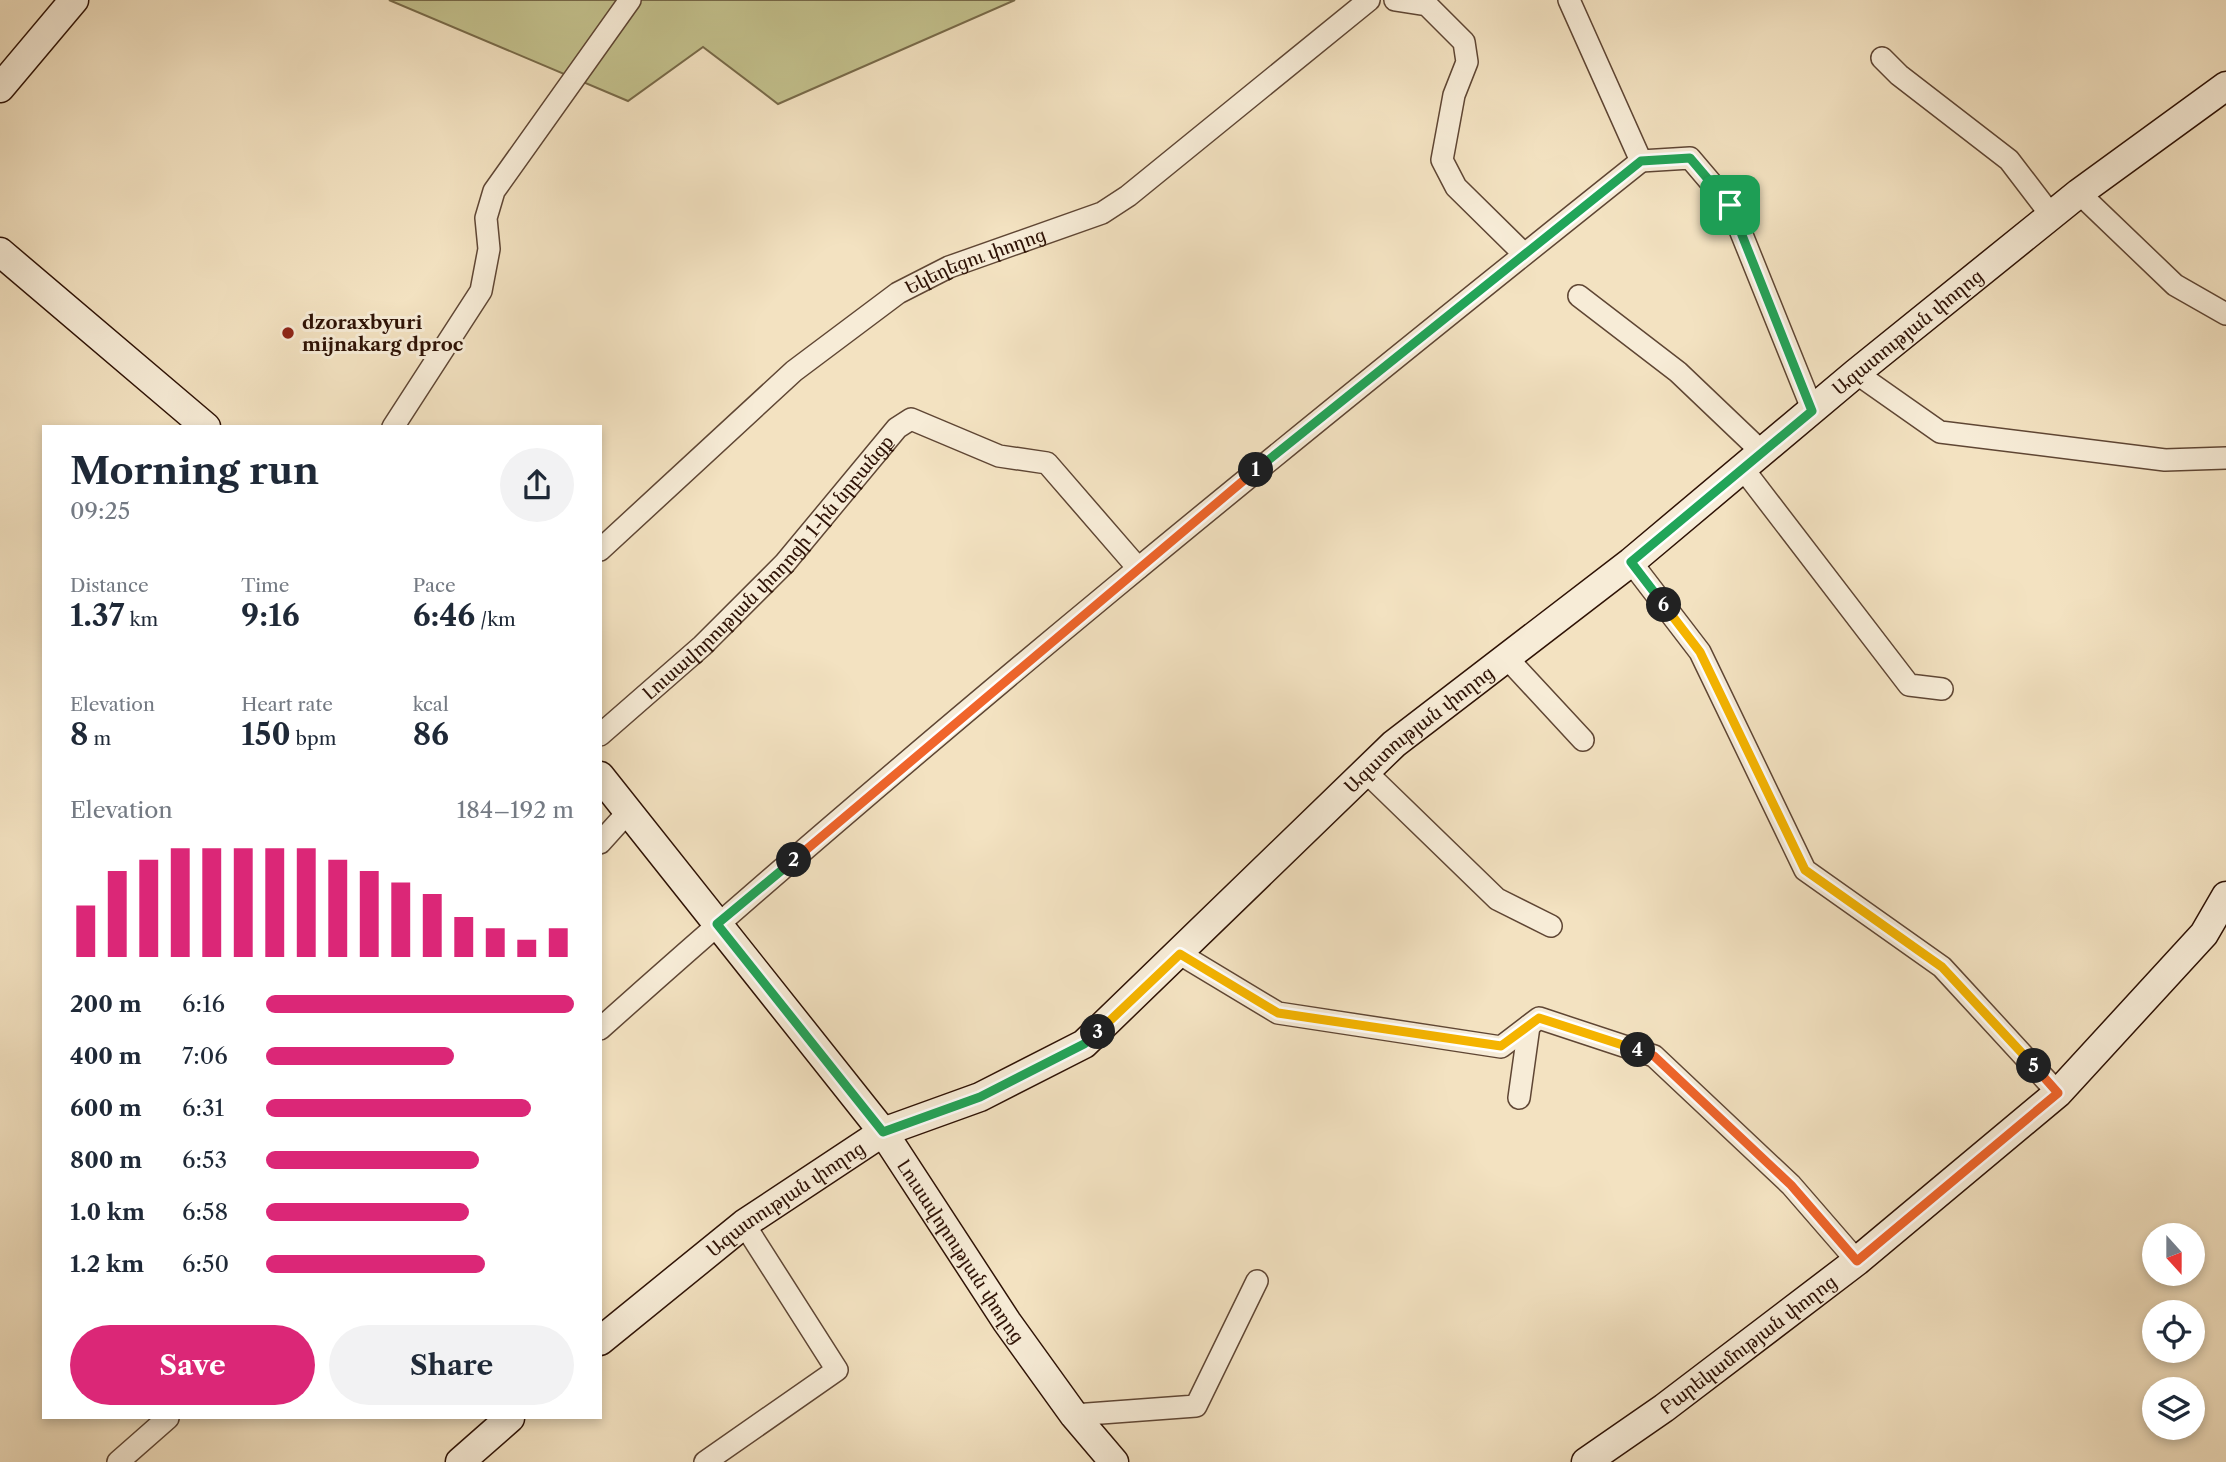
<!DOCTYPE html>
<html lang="en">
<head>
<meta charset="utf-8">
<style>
	:root { --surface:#fff; --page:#f2f2f3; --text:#1f2937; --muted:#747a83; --accent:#db2777 }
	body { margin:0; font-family:"Libre Caslon Text","Noto Serif Armenian",serif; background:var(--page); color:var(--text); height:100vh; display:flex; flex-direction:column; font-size:26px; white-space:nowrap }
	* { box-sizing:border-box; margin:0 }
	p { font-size:23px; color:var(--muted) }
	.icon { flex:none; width:38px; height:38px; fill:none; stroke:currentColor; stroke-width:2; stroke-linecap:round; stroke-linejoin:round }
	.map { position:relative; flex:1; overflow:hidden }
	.drawer { position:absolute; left:42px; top:425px; width:560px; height:994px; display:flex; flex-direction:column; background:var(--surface); border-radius:0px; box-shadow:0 4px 10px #0003 }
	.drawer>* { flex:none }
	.needle { width:46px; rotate:159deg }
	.tools { position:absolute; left:2142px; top:1223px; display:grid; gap:14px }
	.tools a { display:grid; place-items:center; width:63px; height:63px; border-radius:50%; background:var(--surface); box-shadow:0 4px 10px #0003; font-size:35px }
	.pin { position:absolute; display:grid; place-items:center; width:60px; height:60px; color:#fff; margin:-30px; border-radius:14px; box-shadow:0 4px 10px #0006 }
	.km { position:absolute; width:35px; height:35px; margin:-18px; border-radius:50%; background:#222; color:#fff; font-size:19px; line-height:35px; text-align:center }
	.round { display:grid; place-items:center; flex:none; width:74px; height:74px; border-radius:37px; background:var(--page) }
	.head { display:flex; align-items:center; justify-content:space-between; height:119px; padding:0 28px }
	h1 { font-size:38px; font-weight:700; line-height:52px }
	.stats { display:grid; grid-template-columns:repeat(3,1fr); gap:10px; height:119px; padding:7px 28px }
	.stats div { display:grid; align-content:center }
	.stats b { font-size:30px; font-weight:700 }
	.stats small { font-size:19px; font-weight:400 }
	.stats p { font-size:19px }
	.chart { height:196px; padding:14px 28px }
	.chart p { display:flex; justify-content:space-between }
	.chart svg { width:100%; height:126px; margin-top:7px; stroke:var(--accent); stroke-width:6 }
	.action { display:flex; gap:14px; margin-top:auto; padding:14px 28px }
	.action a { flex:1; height:80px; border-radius:42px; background:var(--accent); color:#fff; font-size:28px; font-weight:700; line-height:80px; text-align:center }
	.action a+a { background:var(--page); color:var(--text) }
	ul { padding:0 28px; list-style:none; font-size:23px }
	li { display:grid; grid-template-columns:112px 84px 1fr; align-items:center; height:52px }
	li i { height:18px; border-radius:9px; background:var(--accent) }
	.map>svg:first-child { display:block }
	.green { fill:#c3c18d; stroke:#786a49; stroke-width:2 }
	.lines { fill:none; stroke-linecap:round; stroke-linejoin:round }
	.street-casing { stroke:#5f4634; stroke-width:24 }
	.secondary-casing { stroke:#2e1205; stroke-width:31 }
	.street { stroke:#f7ecd7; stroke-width:21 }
	.secondary { stroke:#f7ecd7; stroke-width:28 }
	.split-1-casing { stroke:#fff; stroke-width:14 }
	.split-2-casing { stroke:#fff; stroke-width:14 }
	.split-3-casing { stroke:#fff; stroke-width:14 }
	.split-4-casing { stroke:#fff; stroke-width:14 }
	.split-5-casing { stroke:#fff; stroke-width:14 }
	.split-6-casing { stroke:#fff; stroke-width:14 }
	.split-7-casing { stroke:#fff; stroke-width:14 }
	.split-1 { stroke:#22a559; stroke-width:9 }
	.split-2 { stroke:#f0652b; stroke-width:9 }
	.split-3 { stroke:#22a559; stroke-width:9 }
	.split-4 { stroke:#f5b400; stroke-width:9 }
	.split-5 { stroke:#f0652b; stroke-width:9 }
	.split-6 { stroke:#f5b400; stroke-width:9 }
	.split-7 { stroke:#22a559; stroke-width:9 }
	.poi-dot { fill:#8f2418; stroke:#f7ecd7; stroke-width:2.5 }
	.labels { text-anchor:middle; stroke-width:6; stroke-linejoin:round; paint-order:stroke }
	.street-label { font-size:19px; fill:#2e1205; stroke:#f7ecd7 }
	.poi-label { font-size:19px; font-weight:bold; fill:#2e1205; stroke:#f7ecd7; text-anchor:start }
</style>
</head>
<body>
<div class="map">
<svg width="2226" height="1462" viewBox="0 0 2226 1462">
	<rect width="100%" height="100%" fill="#f3e2c1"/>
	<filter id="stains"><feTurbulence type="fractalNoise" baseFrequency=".00286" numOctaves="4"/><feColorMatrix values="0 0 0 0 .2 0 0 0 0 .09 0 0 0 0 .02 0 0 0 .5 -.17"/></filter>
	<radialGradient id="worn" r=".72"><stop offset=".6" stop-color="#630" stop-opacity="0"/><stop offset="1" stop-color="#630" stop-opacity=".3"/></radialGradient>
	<!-- green -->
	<path class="green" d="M389,0H1015L778,104L703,47L628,101Z"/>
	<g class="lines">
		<!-- street casing -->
		<g class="street-casing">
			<g id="street">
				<path d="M1395,0L1427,5L1464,42L1467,62L1454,95L1442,160L1456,187L1524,254"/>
				<path d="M1569,0L1641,161"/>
				<path d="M1882,58L1899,75L2009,160L2051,215"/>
				<path d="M1641,161L1690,158L1730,205L1813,411"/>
				<path d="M2079,193L2175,285L2226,314"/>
				<path d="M1579,296L1678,372L1763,453"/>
				<path d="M1856,373L1940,432L2165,460L2226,458"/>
				<path d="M393,427L481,291L489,249L486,218L494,191L630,0"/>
				<path d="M1744,470L1909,685L1942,689"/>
				<path id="s1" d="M600,550L794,371L898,293L949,267L1102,213L1128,196L1369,0"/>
				<path d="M1631,562L1700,652L1805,870L1942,967L2058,1093"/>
				<path d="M1507,658L1583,740"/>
				<path id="s2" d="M600,735L702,646L785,563L897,428L911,419L999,456L1047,463L1138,568"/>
				<path d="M1366,772L1497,899L1551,926"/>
				<path d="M600,843L628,812"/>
				<path d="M1180,954L1278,1013L1501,1047L1539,1018L1654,1056L1791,1185L1857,1261"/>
				<path d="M600,1029C937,728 1288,443 1641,161"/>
				<path d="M1519,1098L1529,1026"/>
				<path d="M1074,1415L1196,1406L1257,1281"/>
				<path d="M118,1462L168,1418"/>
				<path d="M705,1462L837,1370L744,1224"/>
			</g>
		</g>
		<!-- secondary casing -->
		<g class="secondary-casing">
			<g id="secondary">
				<path d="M0,88L74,0"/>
				<path d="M0,252L206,427"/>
				<path id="s3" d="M600,776L883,1132L1007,1322L1074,1415L1114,1462"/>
				<path id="s4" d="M600,1341L744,1224L883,1132L980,1097L1084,1044L1394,744L1631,562L1856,373L2079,193L2226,86"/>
				<path d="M460,1462L510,1418"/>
				<path id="s5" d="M1586,1462L1664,1408L1857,1261L2058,1093L2204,934L2226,896"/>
			</g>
		</g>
		<!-- street -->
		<use href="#street" class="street"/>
		<!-- secondary -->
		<use href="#secondary" class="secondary"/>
	</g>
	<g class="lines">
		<!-- split-1 casing -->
		<g class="split-1-casing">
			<path id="split-1" d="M1256,470L1641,161L1690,158L1730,205"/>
		</g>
		<!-- split-2 casing -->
		<g class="split-2-casing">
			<path id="split-2" d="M794,860L1256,470"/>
		</g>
		<!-- split-3 casing -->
		<g class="split-3-casing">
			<path id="split-3" d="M794,860L717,924L883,1132L980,1097L1084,1044L1098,1032"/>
		</g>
		<!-- split-4 casing -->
		<g class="split-4-casing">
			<path id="split-4" d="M1098,1032L1180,954L1278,1013L1501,1046L1539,1018L1638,1050"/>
		</g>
		<!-- split-5 casing -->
		<g class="split-5-casing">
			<path id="split-5" d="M1638,1050L1654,1056L1791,1185L1857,1261L2058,1093L2034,1066"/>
		</g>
		<!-- split-6 casing -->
		<g class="split-6-casing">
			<path id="split-6" d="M1664,605L1700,652L1805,870L1942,967L2034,1066"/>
		</g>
		<!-- split-7 casing -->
		<g class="split-7-casing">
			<path id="split-7" d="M1664,605L1631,562L1812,411L1730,205"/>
		</g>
		<!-- split-1 -->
		<use href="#split-1" class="split-1"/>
		<!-- split-2 -->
		<use href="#split-2" class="split-2"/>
		<!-- split-3 -->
		<use href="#split-3" class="split-3"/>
		<!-- split-4 -->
		<use href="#split-4" class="split-4"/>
		<!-- split-5 -->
		<use href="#split-5" class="split-5"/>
		<!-- split-6 -->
		<use href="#split-6" class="split-6"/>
		<!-- split-7 -->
		<use href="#split-7" class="split-7"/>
	</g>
	<!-- markers -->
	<circle class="poi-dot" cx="288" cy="333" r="7"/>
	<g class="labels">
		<!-- street labels -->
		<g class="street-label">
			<text dy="7" stroke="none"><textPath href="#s1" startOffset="478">Եկեղեցու փողոց</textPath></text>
			<text dy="7" stroke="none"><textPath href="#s4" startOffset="1662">Ազատության փողոց</textPath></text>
			<text dy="7" stroke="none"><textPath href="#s2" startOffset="238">Լուսավորության փողոցի 1-ին նրբանցք</textPath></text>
			<text dy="7" stroke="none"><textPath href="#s4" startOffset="1032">Ազատության փողոց</textPath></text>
			<text dy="7" stroke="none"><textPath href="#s4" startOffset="234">Ազատության փողոց</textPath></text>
			<text dy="7" stroke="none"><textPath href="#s3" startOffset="597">Լուսավորության փողոց</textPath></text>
			<text dy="7" stroke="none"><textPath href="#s5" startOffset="200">Բարեկամության փողոց</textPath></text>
		</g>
		<!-- poi labels -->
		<g class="poi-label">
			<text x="302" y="329">dzoraxbyuri<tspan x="302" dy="22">mijnakarg dproc</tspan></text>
		</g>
	</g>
	<rect width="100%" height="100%" filter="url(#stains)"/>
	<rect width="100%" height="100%" fill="url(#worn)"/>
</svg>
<div class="tools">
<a><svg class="needle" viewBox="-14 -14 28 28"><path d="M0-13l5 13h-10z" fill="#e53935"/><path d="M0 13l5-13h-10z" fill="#747a83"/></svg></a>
<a><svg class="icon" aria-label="locate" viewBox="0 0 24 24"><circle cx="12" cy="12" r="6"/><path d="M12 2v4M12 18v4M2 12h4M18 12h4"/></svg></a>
<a><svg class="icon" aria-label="layers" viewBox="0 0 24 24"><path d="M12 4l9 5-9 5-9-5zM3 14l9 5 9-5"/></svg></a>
</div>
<div class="pin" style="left:1730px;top:205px;background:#1e9e55"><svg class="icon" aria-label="arrive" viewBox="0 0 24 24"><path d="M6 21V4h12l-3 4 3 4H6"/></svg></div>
<b class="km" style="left:1256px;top:470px">1</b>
<b class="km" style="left:794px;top:860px">2</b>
<b class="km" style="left:1098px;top:1032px">3</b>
<b class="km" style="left:1638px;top:1050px">4</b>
<b class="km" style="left:2034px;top:1066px">5</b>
<b class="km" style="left:1664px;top:605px">6</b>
<section class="drawer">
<div class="head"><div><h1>Morning run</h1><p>09:25</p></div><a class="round"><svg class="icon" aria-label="share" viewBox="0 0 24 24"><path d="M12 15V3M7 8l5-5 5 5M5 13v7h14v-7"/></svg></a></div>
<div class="stats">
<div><p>Distance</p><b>1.37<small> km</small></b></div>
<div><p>Time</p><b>9:16</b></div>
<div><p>Pace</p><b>6:46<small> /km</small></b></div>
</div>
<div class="stats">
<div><p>Elevation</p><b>8<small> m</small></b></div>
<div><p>Heart rate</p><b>150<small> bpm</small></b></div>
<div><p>kcal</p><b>86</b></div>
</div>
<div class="chart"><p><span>Elevation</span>184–192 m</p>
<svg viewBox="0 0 160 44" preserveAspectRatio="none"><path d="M5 44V26M15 44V14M25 44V10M35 44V6M45 44V6M55 44V6M65 44V6M75 44V6M85 44V10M95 44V14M105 44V18M115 44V22M125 44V30M135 44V34M145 44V38M155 44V34"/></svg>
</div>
<ul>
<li><b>200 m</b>6:16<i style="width:100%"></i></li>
<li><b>400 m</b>7:06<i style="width:61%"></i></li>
<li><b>600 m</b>6:31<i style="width:86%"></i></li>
<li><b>800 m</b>6:53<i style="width:69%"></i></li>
<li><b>1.0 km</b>6:58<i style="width:66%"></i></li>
<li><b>1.2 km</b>6:50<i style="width:71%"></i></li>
</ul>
<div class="action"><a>Save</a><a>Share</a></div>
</section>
</div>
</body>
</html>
